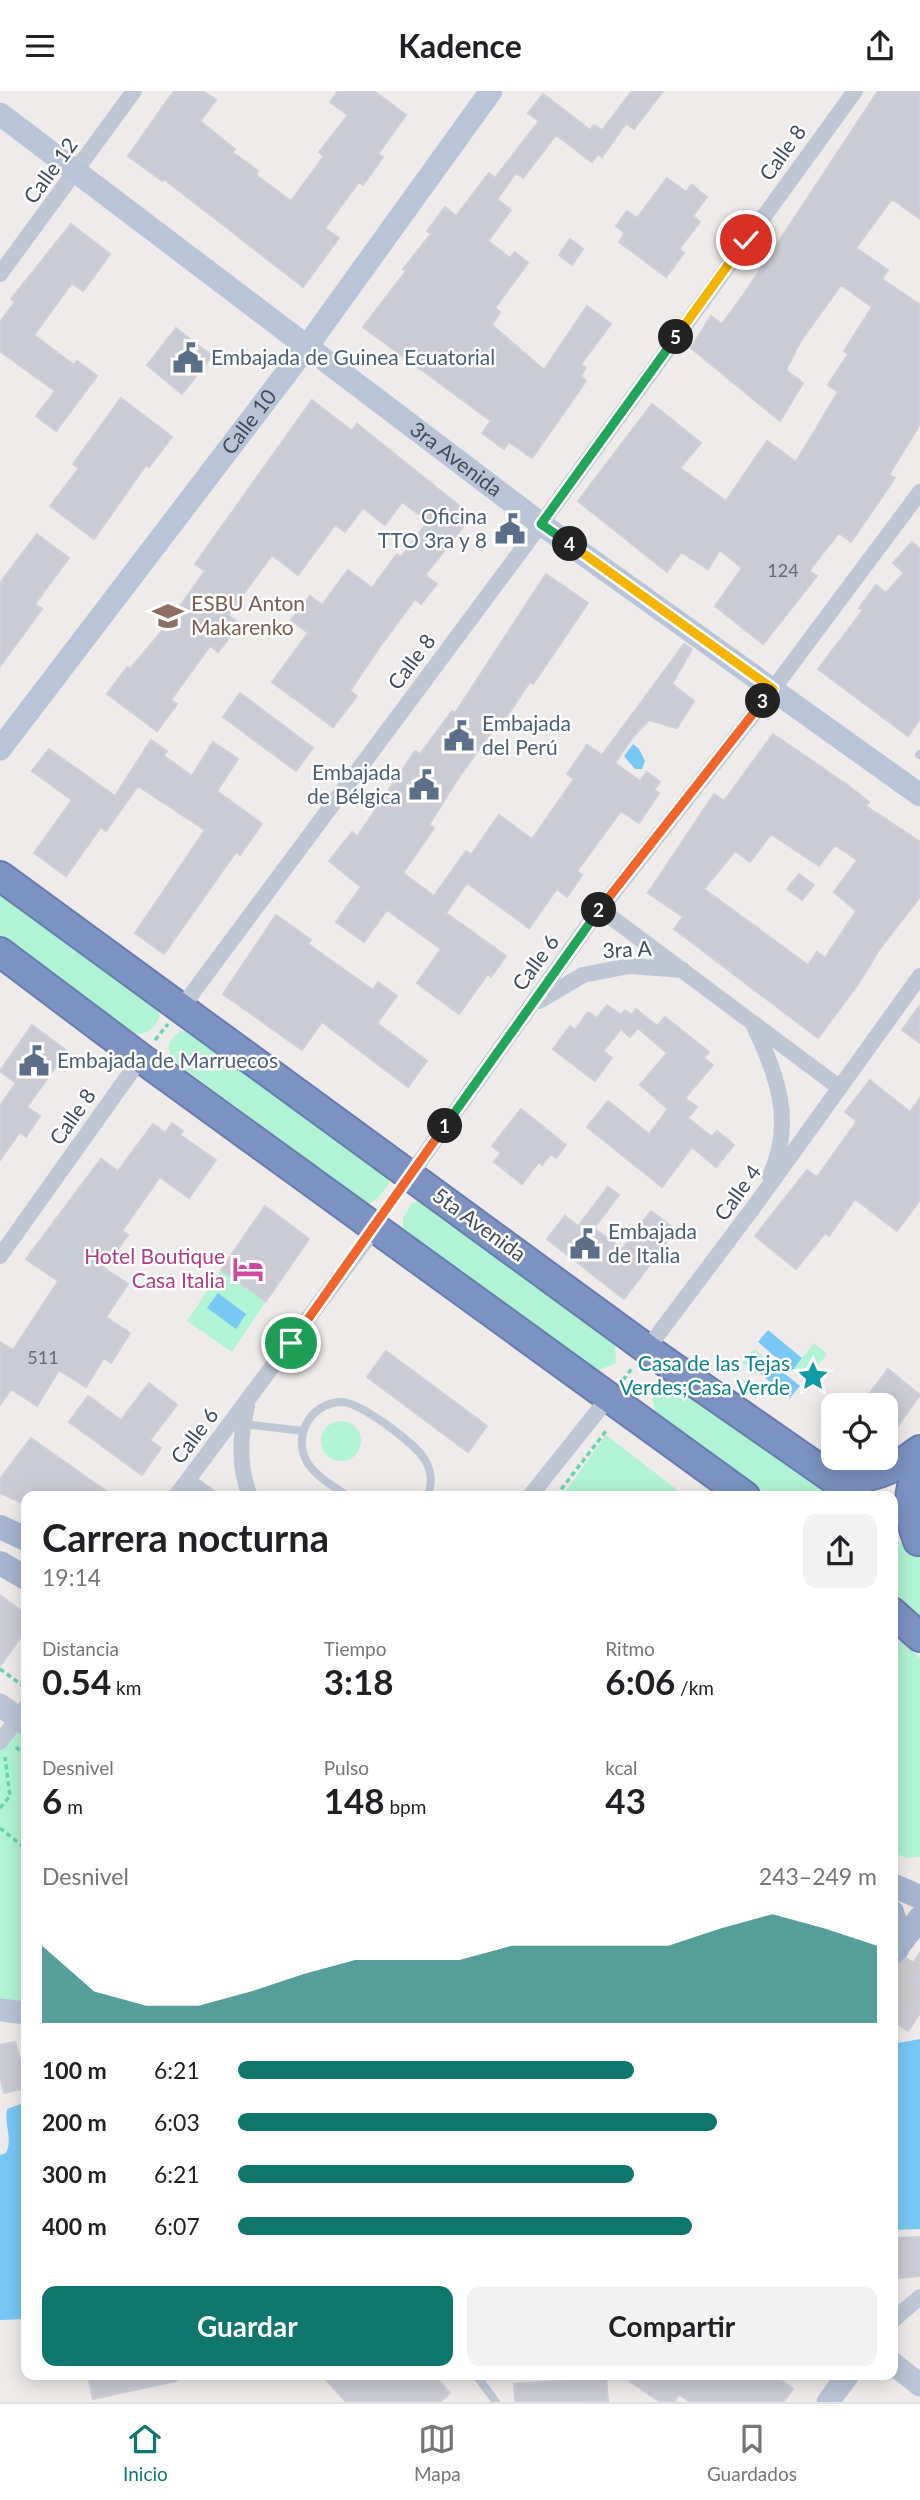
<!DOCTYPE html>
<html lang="es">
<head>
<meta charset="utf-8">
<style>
	:root { --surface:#fff; --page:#f2f2f2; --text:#202124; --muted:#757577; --line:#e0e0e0; --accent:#0f766e }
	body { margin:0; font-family:Lato,sans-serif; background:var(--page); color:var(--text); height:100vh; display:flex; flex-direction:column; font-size:26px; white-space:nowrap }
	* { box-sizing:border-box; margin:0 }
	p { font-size:23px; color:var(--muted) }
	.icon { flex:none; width:38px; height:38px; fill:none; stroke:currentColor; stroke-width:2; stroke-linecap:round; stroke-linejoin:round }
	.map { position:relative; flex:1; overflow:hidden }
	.panel { position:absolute; left:21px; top:1400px; width:877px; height:889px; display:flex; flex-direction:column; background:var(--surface); border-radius:14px; box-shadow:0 4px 18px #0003 }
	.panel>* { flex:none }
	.controls { position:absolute; left:821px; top:1302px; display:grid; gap:14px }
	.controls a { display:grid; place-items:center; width:77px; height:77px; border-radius:14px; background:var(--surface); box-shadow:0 4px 18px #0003; font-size:35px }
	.pin { position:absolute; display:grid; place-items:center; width:60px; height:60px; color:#fff; margin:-30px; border:4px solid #fff; border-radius:50%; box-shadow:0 2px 7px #0007 }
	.km { position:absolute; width:35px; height:35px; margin:-18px; border-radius:50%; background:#222; color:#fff; font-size:19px; line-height:35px; text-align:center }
	.round { display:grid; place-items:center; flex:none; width:74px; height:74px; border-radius:14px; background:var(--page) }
	.summary { display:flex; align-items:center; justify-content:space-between; height:119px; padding:0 21px }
	h1 { font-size:38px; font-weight:700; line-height:52px }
	.figures { display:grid; grid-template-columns:repeat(3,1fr); gap:10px; height:119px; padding:7px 21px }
	.figures div { display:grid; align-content:center }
	.figures b { font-size:35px; font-weight:700 }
	.figures small { font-size:19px; font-weight:400 }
	.figures p { font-size:19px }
	.chart { height:196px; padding:14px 21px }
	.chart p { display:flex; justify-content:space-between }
	.chart svg { width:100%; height:126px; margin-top:7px; fill:var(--accent); opacity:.7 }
	.action { display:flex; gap:14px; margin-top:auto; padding:14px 21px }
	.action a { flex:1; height:80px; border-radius:14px; background:var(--accent); color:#fff; font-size:28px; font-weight:700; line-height:80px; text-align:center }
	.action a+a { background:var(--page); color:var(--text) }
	ul { padding:0 21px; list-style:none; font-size:23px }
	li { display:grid; grid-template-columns:112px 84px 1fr; align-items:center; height:52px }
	li i { height:18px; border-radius:9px; background:var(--accent) }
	header { display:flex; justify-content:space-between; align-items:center; height:91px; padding:0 21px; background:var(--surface); font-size:32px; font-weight:700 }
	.tabs { display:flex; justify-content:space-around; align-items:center; height:98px; border-top:2px solid var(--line); background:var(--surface); font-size:19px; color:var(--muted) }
	.tabs a { display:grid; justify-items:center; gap:4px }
	.tabs .active { color:var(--accent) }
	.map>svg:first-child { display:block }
	.green { fill:#b1f4d5 }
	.water { fill:#78c8f6 }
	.building { fill:#cacbd4; stroke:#cecfd8; stroke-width:2; fill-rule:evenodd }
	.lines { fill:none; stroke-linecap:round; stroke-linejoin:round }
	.primary-tunnel { stroke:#cbcbcd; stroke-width:24; stroke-dasharray:24 12; stroke-linecap:butt }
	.highway-casing { stroke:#677dad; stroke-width:32 }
	.path { stroke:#66d5b0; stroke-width:3.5; stroke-dasharray:5 3.5; stroke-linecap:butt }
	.lane { stroke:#bfc7d5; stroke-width:8 }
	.street { stroke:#bfc7d5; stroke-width:16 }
	.secondary { stroke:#bac4d8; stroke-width:23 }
	.primary { stroke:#a6b4cf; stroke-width:24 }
	.highway { stroke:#7b92c2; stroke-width:28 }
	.split-1-casing { stroke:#fff; stroke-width:14 }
	.split-2-casing { stroke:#fff; stroke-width:14 }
	.split-3-casing { stroke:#fff; stroke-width:14 }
	.split-4-casing { stroke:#fff; stroke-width:14 }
	.split-5-casing { stroke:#fff; stroke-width:14 }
	.split-6-casing { stroke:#fff; stroke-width:14 }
	.split-1 { stroke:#f0652b; stroke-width:9 }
	.split-2 { stroke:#22a559; stroke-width:9 }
	.split-3 { stroke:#f0652b; stroke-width:9 }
	.split-4 { stroke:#f5b400; stroke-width:9 }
	.split-5 { stroke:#22a559; stroke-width:9 }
	.split-6 { stroke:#f5b400; stroke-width:9 }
	.labels { text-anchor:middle; stroke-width:5; stroke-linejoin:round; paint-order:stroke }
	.number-label { font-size:18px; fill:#636b79 }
	.street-label { font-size:21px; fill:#414b5b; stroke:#fff }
	.service-label { font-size:21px; fill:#4e5e75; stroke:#fff; text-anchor:start }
	.education-label { font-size:21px; fill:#785e54; stroke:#fff; text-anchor:start }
	.hotel-label { font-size:21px; fill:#b23c85; stroke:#fff; text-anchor:end }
	.culture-label { font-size:21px; fill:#0d838f; stroke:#fff; text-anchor:end }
</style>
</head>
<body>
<header><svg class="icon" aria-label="menu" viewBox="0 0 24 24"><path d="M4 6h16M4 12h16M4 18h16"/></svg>Kadence<svg class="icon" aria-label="share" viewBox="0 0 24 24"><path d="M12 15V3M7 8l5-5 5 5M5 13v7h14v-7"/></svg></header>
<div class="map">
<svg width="920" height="2311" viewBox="0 0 920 2311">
	<rect width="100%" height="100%" fill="#eeebea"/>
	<!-- green -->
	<path class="green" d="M0,798L156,914L160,925C154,937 149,943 135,943L0,844Z
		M181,940L192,941L388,1085L389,1093L377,1108L368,1113L171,968C167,954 168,949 181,940Z
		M422,1110L615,1254L616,1272L595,1281L403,1137V1127L413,1111Z
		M221,1179L266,1210L232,1261L187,1230Z
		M814,1252L827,1263L806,1290L792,1280Z
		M754,1258L768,1269L757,1283L743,1272Z
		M674,1292L834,1405H769L655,1320L652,1308C656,1299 664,1294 674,1292Z
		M321 1350a20 20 0 1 1 40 0a20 20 0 1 1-40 0Z
		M606,1344L685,1405H562Z
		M892,1446L920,1466V1527L893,1500Z
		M892,1544L920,1567V1766L906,1767L893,1761Z
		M26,1633V1922L0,1919V1651Z"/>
	<!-- water -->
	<path class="water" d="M633,653L639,658L645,670L642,678H635L624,665Z
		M218,1202L246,1223L236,1238L207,1217Z
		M768,1239L802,1267L792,1280L758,1251Z
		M768,1269L800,1295L790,1307L758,1281Z
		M920,1948V2138L893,2139V1953Z
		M26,2011V2228L0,2229V2064L6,2062C13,2047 4,2034 7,2018Z"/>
	<!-- building -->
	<path class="building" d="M174,0H203L216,9L200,30L235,58L232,61L258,80L256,84L291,110L324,65L319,61L348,24L330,11L338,0H374L406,24L378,63L383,66L363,94L359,91L325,137L339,147L303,196L164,88L162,90L128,65Z
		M632,0H663L634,38L626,32L602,66L598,63L592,71L556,44L523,87L516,82L497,108L511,119L488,150L510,167L515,161L528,172L495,217L500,221L492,234L544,279L587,215L611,233L581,273L586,277L581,285L586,290L532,367L509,351L504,358L482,342L491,330L363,236L406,180L403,178L431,143L427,140L445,116L456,125L489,82L495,87L539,30L528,22L543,3L590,39L594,34L602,39Z
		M878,0H920V128L892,108L856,157L888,179L882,188L920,214V333L889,384L895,387L851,451L839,442L809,480L817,485L763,553L715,515L742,477L720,459L708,478L681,461L667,481L578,410L652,313L701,352L680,377L726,410L767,350L796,371L838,301L828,294L848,263L844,260L872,216L841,194L800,251L786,279L803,292L780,330L691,257L711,225L722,233L744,203Z
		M667,87L686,101L692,94L707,106L693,125L700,131L679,158L684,162L666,186L619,151L625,142L616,135L627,120L637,127Z
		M71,133L110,163L83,200L72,192L34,244L74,274L77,270L97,285L56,340L36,325L55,300L0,260V231L15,211L11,208Z
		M570,148L583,158L572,174L559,164Z
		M176,237L212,265L182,303L147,274Z
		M121,307L172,346L149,376L146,374L94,448L50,415L79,377L73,373Z
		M312,309L352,340L357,333L472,425L425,484L437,493L421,513L415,508L379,557L350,600L357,605L333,636L272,591L308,542L291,529L310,505L322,514L348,479L372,497L397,463L401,466L428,430L402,411L385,434L363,417L345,441L335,434L298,484L272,464L228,524L240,533L218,561L210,555L171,609L177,613L157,640L107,603L127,576L130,578L162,540L205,480L195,473Z
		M37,443L69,467L35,513L42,518L0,575V492Z
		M912,451L920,458V628L908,645L818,578L863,519L859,517L876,494L886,502L904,482L893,472Z
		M546,483L588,512L533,593L530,591L503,631L500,629L457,689L429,734L434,737L403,782L434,805L466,760L471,764L499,724L532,748L574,688L567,683L587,654L602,664L684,553L692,558L672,593L694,610L677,637L649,629L633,646L615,672L640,690L647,681L660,691L654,699L659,702L639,732L621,720L577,780L582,784L567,806L557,798L529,837L467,792L446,822L506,865L491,886L488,883L459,923L417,892L441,858L387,819L364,851L336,831L361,796L329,770L352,741L357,746L415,660L420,663L452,620L455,622Z
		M240,602L313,657L296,680L223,626Z
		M773,643L846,693L869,711L866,715L920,751V806L879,859L859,892L818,947L674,838L683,826L648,802L714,703L724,710ZM771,743L819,775L835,754L857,769L834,801L856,820L825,867L817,861L808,874L704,798L735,760L750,771Z
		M151,649L167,660L164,665L192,685L213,651L238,668L217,700L262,733L240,764L236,761L164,863L135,842L205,739L138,695L106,740L101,736L66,785L34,762L72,709L32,680L49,658L115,705Z
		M799,783L814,794L802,809L787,798Z
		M276,824L311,849L308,853L373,899L378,891L397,905L377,932L427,970L408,996L322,931L302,959L223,903Z
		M607,914L621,924L625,919L632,924L636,918L657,935L665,926L709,961L704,967L713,974L685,1007L697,1016L688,1027L712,1046L717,1040L734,1054L716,1076L692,1056L662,1096L587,1036L608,1010L649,1043L668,1018L640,994L667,962L638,937L630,946L621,938L603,960L612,967L595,990L553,958L570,935L575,939L588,921L597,927Z
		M920,914V952L902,939Z
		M32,934L67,960L27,1016L40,1025L26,1046L20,1041L0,1069V1015L16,992L0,980Z
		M870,989L910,1021L920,1007V1109L897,1140L855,1108L829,1145L825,1142L796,1178L755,1145L807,1079L817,1086L857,1030L845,1021Z
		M521,1018L566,1054L556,1067L551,1063L542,1074L539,1071L522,1093L494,1071L501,1062L492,1055Z
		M172,1032L183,1040L180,1044L216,1069L189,1107L160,1086L122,1140L128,1144L104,1177L128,1193L106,1226L130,1242L111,1272L104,1267L86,1296L59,1279L37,1315L11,1298L0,1314V1251L13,1259L58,1190L26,1168L101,1068L118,1080L153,1033L165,1042Z
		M608,1096L619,1104L594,1137L622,1158L651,1120L676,1139L624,1208L547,1148L565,1125L578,1135Z
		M265,1115L309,1148L266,1210L221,1179Z
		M386,1260L487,1335L468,1361L367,1286Z
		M888,1278L920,1304L886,1351V1314H861Z
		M149,1292L177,1314L150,1349L161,1357L142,1384L69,1331L88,1305L121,1329Z
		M31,1347L113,1405H26V1414L0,1402V1388Z
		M0,1504L26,1524V1539L0,1575Z
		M920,1862V1922L908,1940L892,1929V1899Z
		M15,1951L21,1972L26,1971V1997L4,2002L0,1985V1954Z
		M920,2146V2185L892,2188V2147Z
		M88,2284H175L176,2290L93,2308Z
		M322,2284H434L450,2302L440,2311H346Z
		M621,2284H774L793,2298L783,2311H690L679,2303L674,2311H660Z
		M606,2286L608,2310L515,2311L514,2293Z"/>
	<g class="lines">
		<!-- primary-tunnel -->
		<path class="primary-tunnel" d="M892,1871L920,1890
			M892,1896L920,1916"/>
		<!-- highway casing -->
		<g class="highway-casing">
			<path id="highway" d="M0,785L647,1258L858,1405
				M0,861L141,967L745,1405
				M835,1388C869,1389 893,1380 920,1359
				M918,1450C907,1420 907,1401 920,1372
				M892,1521L920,1546"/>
		</g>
		<!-- path -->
		<path class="path" d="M155,949L168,933
			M387,1120L398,1103
			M623,1289L633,1276
			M556,1405L606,1340
			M0,1578L26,1597
			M16,1656L26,1665
			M0,1717L10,1705L5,1666
			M0,1737L26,1758"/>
		<!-- lane -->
		<path class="lane" d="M919,664L920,663
			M244,1333L303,1340
			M347,1405C335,1396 318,1387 309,1374C291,1348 309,1312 341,1311C360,1311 415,1352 425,1369C432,1380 432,1393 428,1405
			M476,2284L496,2311"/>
		<!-- street -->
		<path class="street" d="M0,183L134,0
			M600,818L840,997
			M539,910L583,884L629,875L683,879
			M182,916L541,433L855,0
			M753,933C777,983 795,1031 770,1085
			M411,1083L591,830L773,598L920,401
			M0,1165L141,967
			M647,1258L756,1113L920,885
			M247,1315C240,1346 238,1375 250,1405
			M188,1390L209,1405
			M176,1405L376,1136
			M530,1405L609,1306
			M0,1651L26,1616
			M892,2230L920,2206"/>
		<!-- secondary -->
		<g class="secondary">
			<path id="s1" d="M0,23L541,433L920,704"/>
			<path id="s2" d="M0,658L308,254L491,0"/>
			<path d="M0,1614L26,1633"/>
			<path d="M0,1919L26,1922"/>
			<path d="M892,2272L920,2294"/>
			<path d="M828,2311L848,2284"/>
		</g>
		<!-- primary -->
		<path class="primary" d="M0,1436L26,1448
			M0,1472L26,1487
			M892,1794L920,1806
			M892,1821L898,1840L897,1858
			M892,1863L920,1827"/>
		<!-- highway -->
		<use href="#highway" class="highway"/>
	</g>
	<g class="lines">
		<!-- split-1 casing -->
		<g class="split-1-casing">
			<path id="split-1" d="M291,1252L445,1035"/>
		</g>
		<!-- split-2 casing -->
		<g class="split-2-casing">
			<path id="split-2" d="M445,1035L599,819"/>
		</g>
		<!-- split-3 casing -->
		<g class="split-3-casing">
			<path id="split-3" d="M599,819L763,610"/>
		</g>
		<!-- split-4 casing -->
		<g class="split-4-casing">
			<path id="split-4" d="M570,453L773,598L763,610"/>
		</g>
		<!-- split-5 casing -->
		<g class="split-5-casing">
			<path id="split-5" d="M570,453L541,433L676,246"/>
		</g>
		<!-- split-6 casing -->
		<g class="split-6-casing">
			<path id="split-6" d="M676,246L746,149"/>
		</g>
		<!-- split-1 -->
		<use href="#split-1" class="split-1"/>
		<!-- split-2 -->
		<use href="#split-2" class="split-2"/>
		<!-- split-3 -->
		<use href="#split-3" class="split-3"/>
		<!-- split-4 -->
		<use href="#split-4" class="split-4"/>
		<!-- split-5 -->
		<use href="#split-5" class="split-5"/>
		<!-- split-6 -->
		<use href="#split-6" class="split-6"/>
	</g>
	<!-- icons -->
	<defs>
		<g id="civic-bare" transform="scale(2.415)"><path d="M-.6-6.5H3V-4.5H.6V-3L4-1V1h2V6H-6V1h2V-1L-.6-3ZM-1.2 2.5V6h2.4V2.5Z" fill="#5c6f8a" stroke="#fff" stroke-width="2.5" paint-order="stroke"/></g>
		<g id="school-bare" transform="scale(2.415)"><path d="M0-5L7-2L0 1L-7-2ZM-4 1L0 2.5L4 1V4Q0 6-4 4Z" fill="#8d6e63" stroke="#fff" stroke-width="2.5" paint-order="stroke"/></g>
		<g id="hotel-bare" transform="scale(2.415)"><path d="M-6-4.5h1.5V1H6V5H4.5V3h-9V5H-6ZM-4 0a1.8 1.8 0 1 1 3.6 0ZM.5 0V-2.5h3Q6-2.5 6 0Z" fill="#d1479c" stroke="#fff" stroke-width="2.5" paint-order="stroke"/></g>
		<g id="sight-bare" transform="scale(2.415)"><path d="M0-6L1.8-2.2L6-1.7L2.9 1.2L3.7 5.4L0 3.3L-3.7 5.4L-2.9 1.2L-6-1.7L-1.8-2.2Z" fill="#0f9aa8" stroke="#fff" stroke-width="2.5" paint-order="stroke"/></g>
	</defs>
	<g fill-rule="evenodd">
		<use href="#civic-bare" x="188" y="267"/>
		<use href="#civic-bare" x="510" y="438"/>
		<use href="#school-bare" x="168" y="525"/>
		<use href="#civic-bare" x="459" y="645"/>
		<use href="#civic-bare" x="424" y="694"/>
		<use href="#civic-bare" x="34" y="970"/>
		<use href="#civic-bare" x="585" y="1153"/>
		<use href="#hotel-bare" x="248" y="1178"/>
		<use href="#sight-bare" x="813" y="1285"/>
	</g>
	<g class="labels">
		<!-- number labels -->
		<g class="number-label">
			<text x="783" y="486">124</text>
			<text x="43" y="1273">511</text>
		</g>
		<!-- street labels -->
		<g class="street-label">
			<text transform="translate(783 62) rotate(-54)" y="7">Calle 8</text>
			<text transform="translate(51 80) rotate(-54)" y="7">Calle 12</text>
			<text dy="7" stroke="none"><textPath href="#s2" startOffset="411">Calle 10</textPath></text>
			<text dy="7" stroke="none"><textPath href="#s1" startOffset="572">3ra Avenida</textPath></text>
			<text transform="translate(412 571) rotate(-53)" y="7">Calle 8</text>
			<text transform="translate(627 859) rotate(-3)" y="7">3ra A</text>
			<text transform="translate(536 872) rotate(-54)" y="7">Calle 6</text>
			<text transform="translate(73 1026) rotate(-55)" y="7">Calle 8</text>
			<text transform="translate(738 1102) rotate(-54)" y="7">Calle 4</text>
			<text transform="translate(479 1134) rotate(36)" y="7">5ta Avenida</text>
			<text transform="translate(195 1345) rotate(-53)" y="7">Calle 6</text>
		</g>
		<!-- service labels -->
		<g class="service-label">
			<text x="211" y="274">Embajada de Guinea Ecuatorial</text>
			<text x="487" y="433" text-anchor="end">Oficina<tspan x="487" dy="24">TTO 3ra y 8</tspan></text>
			<text x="482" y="640">Embajada<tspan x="482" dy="24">del Perú</tspan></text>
			<text x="401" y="689" text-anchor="end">Embajada<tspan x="401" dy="24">de Bélgica</tspan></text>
			<text x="57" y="977">Embajada de Marruecos</text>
			<text x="608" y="1148">Embajada<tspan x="608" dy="24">de Italia</tspan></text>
		</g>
		<!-- education labels -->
		<g class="education-label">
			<text x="191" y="520">ESBU Anton<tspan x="191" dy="24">Makarenko</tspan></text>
		</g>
		<!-- hotel labels -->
		<g class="hotel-label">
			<text x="225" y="1173">Hotel Boutique<tspan x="225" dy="24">Casa Italia</tspan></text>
		</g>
		<!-- culture labels -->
		<g class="culture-label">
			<text x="790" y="1280">Casa de las Tejas<tspan x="790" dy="24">Verdes;Casa Verde</tspan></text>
		</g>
	</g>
</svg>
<div class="controls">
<a><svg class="icon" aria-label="locate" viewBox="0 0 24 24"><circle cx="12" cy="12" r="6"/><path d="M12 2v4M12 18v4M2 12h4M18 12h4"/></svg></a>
</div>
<div class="pin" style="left:291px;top:1252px;background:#1e9e55"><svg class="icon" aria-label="arrive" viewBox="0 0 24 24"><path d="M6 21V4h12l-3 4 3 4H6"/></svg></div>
<div class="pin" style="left:746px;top:149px;background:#d93025"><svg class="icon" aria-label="check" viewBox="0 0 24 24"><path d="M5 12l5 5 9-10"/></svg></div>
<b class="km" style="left:445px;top:1035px">1</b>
<b class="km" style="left:599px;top:819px">2</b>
<b class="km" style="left:763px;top:610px">3</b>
<b class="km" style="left:570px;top:453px">4</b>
<b class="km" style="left:676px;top:246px">5</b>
<section class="panel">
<div class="summary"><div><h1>Carrera nocturna</h1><p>19:14</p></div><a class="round"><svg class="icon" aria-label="share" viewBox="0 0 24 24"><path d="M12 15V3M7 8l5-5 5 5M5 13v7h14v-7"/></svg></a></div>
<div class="figures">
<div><p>Distancia</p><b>0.54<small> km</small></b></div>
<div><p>Tiempo</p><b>3:18</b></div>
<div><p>Ritmo</p><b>6:06<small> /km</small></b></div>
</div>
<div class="figures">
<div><p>Desnivel</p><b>6<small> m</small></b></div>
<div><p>Pulso</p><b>148<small> bpm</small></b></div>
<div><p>kcal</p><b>43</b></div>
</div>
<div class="chart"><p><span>Desnivel</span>243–249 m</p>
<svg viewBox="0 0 160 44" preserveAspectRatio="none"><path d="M0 44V17L10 33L20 38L30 38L40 33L50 27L60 22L70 22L80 22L90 17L100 17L110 17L120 17L130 11L140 6L150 11L160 17V44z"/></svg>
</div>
<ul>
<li><b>100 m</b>6:21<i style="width:62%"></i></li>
<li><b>200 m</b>6:03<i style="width:75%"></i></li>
<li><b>300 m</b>6:21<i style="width:62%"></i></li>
<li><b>400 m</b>6:07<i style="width:71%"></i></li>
</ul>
<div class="action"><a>Guardar</a><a>Compartir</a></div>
</section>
</div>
<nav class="tabs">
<a class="active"><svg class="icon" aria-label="home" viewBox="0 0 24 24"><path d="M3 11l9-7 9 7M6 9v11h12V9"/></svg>Inicio</a>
<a><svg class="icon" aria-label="map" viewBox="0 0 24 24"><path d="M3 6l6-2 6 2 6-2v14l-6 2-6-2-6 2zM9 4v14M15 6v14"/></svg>Mapa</a>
<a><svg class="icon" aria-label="saved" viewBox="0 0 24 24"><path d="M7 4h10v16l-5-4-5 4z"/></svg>Guardados</a>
</nav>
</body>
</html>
